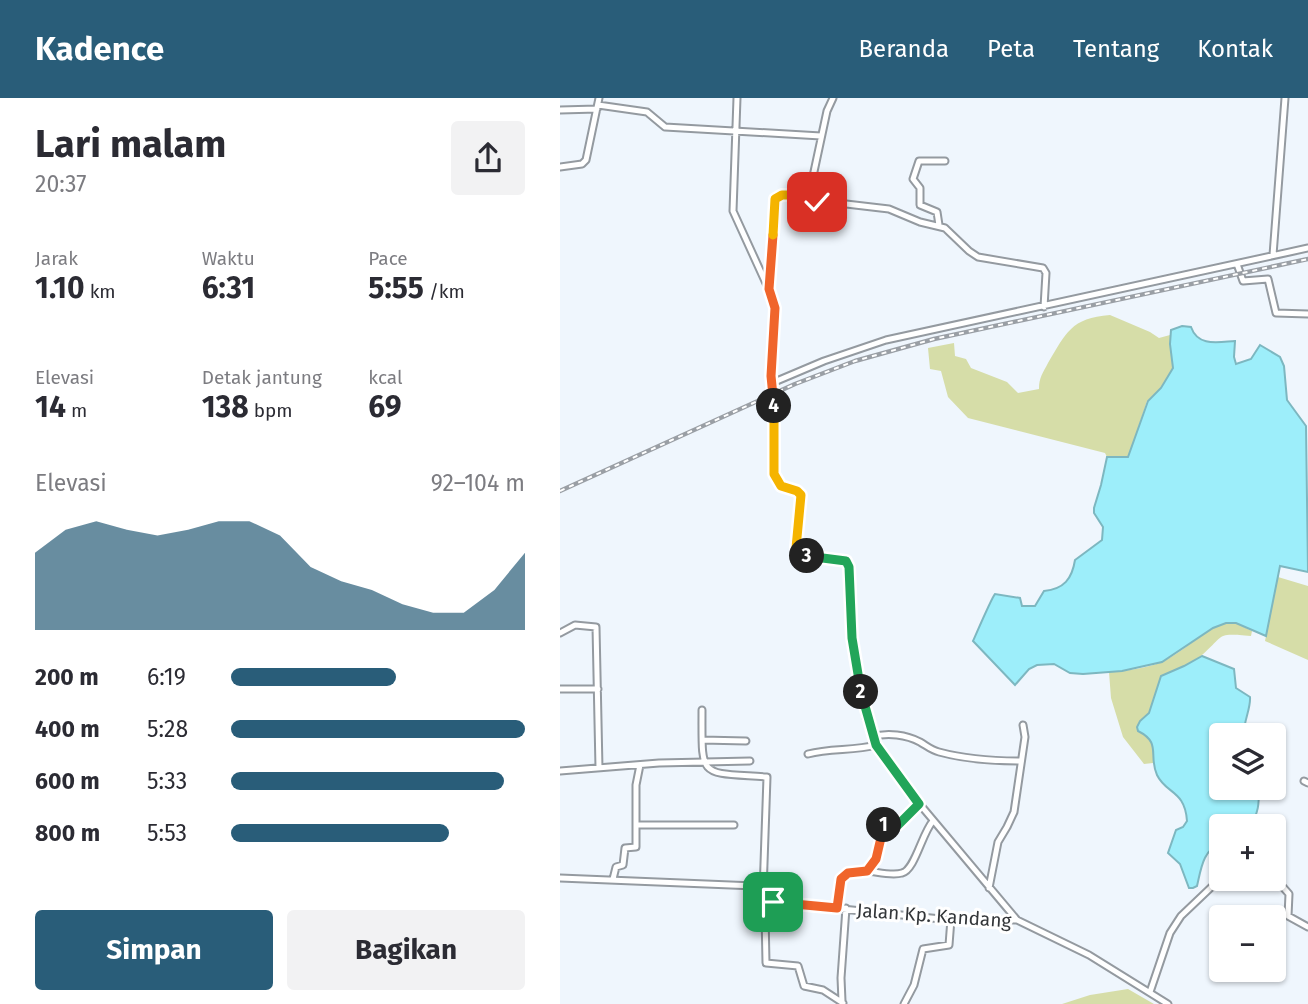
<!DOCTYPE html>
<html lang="id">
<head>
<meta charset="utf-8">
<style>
	:root { --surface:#fff; --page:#f2f2f3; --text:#2b2b33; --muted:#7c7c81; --accent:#295d79 }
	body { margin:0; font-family:"Fira Sans",sans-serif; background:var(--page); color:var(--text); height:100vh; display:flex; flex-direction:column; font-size:26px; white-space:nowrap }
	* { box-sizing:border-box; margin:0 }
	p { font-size:23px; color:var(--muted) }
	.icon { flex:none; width:38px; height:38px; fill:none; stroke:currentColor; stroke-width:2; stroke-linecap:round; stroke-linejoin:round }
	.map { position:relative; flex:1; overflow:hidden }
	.details { display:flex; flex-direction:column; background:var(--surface); width:560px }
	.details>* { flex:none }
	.tools { position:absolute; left:649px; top:625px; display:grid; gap:14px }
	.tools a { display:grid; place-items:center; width:77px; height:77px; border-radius:7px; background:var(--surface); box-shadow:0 2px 5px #0004; font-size:35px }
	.pin { position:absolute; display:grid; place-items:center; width:60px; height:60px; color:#fff; margin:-30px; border-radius:14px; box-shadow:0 4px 10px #0006 }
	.km { position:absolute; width:35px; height:35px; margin:-18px; border-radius:50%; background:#222; color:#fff; font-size:19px; line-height:35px; text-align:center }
	.round { display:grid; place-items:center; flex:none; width:74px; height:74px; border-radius:7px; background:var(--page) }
	.head { display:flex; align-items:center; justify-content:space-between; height:119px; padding:0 35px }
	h1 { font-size:38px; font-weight:700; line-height:52px }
	.stats { display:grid; grid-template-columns:repeat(3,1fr); gap:10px; height:119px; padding:7px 35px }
	.stats div { display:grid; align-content:center }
	.stats b { font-size:30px; font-weight:700 }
	.stats small { font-size:19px; font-weight:400 }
	.stats p { font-size:19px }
	.chart { height:196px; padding:14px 35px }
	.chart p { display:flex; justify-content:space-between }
	.chart svg { width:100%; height:126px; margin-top:7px; fill:var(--accent); opacity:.7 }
	.primary-button { display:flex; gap:14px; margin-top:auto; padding:14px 35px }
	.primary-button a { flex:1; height:80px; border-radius:7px; background:var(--accent); color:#fff; font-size:28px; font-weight:700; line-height:80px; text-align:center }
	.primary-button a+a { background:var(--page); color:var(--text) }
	ul { padding:0 35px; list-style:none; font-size:23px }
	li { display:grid; grid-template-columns:112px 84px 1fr; align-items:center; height:52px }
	li i { height:18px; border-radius:9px; background:var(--accent) }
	header { display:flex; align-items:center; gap:42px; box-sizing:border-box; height:98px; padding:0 35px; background:var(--accent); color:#fff }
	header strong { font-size:33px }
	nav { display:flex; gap:38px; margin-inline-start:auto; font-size:24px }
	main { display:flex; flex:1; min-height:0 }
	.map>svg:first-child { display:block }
	.green { fill:#d6dda8 }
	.water { fill:#9deefa; stroke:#7db7c0; stroke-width:2 }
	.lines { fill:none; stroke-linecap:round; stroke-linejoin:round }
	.street-casing { stroke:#949aa0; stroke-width:9 }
	.street { stroke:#fff; stroke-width:5 }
	.rail-casing { stroke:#9a9fa5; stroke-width:4.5 }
	.rail { stroke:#fff; stroke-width:2; stroke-dasharray:5; stroke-linecap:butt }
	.split-1-casing { stroke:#fff; stroke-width:14 }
	.split-2-casing { stroke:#fff; stroke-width:14 }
	.split-3-casing { stroke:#fff; stroke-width:14 }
	.split-4-casing { stroke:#fff; stroke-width:14 }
	.split-5-casing { stroke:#fff; stroke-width:14 }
	.split-6-casing { stroke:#fff; stroke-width:14 }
	.split-1 { stroke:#f0652b; stroke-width:9 }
	.split-2 { stroke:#22a559; stroke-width:9 }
	.split-3 { stroke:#22a559; stroke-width:9 }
	.split-4 { stroke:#f5b400; stroke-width:9 }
	.split-5 { stroke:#f0652b; stroke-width:9 }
	.split-6 { stroke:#f5b400; stroke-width:9 }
	.labels { text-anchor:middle; stroke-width:6; stroke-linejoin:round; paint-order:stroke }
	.street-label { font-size:19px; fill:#333639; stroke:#fff }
</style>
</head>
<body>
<header>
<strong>Kadence</strong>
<nav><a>Beranda</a><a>Peta</a><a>Tentang</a><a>Kontak</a></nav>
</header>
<main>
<section class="details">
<div class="head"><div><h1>Lari malam</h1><p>20:37</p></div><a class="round"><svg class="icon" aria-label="share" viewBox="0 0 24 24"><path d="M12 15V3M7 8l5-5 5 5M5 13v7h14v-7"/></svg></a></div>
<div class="stats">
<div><p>Jarak</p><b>1.10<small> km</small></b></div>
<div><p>Waktu</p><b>6:31</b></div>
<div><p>Pace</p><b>5:55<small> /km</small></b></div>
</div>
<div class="stats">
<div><p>Elevasi</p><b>14<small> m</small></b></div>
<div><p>Detak jantung</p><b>138<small> bpm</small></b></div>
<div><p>kcal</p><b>69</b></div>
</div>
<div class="chart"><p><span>Elevasi</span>92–104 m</p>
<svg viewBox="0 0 160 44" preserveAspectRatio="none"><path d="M0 44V17L10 9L20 6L30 9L40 11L50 9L60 6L70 6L80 11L90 22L100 27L110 30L120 35L130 38L140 38L150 30L160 17V44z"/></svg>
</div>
<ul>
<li><b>200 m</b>6:19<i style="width:56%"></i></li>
<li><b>400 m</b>5:28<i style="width:100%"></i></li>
<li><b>600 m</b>5:33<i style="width:93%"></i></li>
<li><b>800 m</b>5:53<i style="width:74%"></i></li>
</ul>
<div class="primary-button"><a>Simpan</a><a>Bagikan</a></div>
</section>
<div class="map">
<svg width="748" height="906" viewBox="0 0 748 906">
	<rect width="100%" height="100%" fill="#eff6fd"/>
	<!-- green -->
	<path class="green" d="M550,217L590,234L599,240L610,237L613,270L601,290L587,303L568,360L547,359L545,355L408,320L388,299L381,273L370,271L368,250L394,245L395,258L406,261L411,270L447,284L458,295L479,291C479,279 483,275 488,265C506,235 511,220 550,217Z
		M718,479L748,488V562L705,543Z
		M666,525H676L692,533L691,538C655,535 666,536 642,557C631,567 614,573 601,578L589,615L580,623L578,633C596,642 593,647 593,665L584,666L563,639L551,600L549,574C566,573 589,570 604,563C626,552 642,533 666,525Z
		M568,891L594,906H502L530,897Z"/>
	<!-- water -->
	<path class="water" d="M622,228L631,229C638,249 658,244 675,243L674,259L676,266L691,261L700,247L720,259L724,268L727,302L746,328L748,474L720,468L706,538L676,525H666L653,530L602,564L562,573L523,576L510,575L494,566L477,567L469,571L455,587L413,543C414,541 432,499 435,496L460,500L462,508H475L484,493C504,491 512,481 515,462L542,442L543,429L534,415V410L541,387L547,359H568L588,303L601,290L613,270L610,246L611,232Z
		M642,558L674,571L676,590L690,599C691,611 683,624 684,637H662V690H699C699,704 699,717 689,728H662L661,746C643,751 641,771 637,788L633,790H629L620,766L608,755L616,732L623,729L627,723C625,692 606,696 597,677C588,657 602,645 578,633L577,629L580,623L589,615L601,578L624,568Z"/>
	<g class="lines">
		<!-- street casing -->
		<g class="street-casing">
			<path id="street" d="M177,0L173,113L215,205L211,278L215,303L213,376L221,388C226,390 234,391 238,393C247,401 235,438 236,450C248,464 270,457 286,463L289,469L296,572L306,620L316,647L347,691L457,822
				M273,0L267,13L249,97L252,102L329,111L360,124L385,130L409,153L418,159L483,170L486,175L484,209
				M38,7L87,14L105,29L261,38
				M0,12L37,11
				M0,69L22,66L26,62L39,0
				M379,127L377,114L360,107V90L353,81L359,63H385
				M713,157L725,0
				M677,166L683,183L708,181L716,215L748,216
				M209,188L215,101L222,97H249
				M212,285L264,263L326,242L748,150
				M0,535L15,527L36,529L39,670
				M0,591H38
				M142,612C142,682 138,674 207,679L203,794
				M313,639C327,634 347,637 360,644C367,648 371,652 379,654C405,661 434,663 460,663
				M142,642L186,643
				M248,656C271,650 294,653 316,647
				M0,673L99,665L190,663
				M744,683L748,685
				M77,727H174
				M307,773C318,774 332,778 342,775C355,772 362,735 373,723
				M714,779L729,796L728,818L748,829
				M0,780L195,788L213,804L381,821L457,822L529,857L608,906
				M53,781L56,769L63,767L65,750L76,749V687L80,667
				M429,790L438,744L447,729L454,714L465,639L463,627
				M210,802L205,816L206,865L238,868L244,888L263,892L283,905
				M277,810L281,781L288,775L307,773L316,761L324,727H338L359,706
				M590,894L610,835L621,818L662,779
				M282,903L281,880L286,810
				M344,906L354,887L363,851L389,847L391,821"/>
		</g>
		<!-- street -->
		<use href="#street" class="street"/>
		<!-- rail casing -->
		<g class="rail-casing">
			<path id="rail" d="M0,393L235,286L295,263L374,241L748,161"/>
		</g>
		<!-- rail -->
		<use href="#rail" class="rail"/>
	</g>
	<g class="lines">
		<!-- split-1 casing -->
		<g class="split-1-casing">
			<path id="split-1" d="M213,804L277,810L281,781L288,775L307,773L316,761L324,727"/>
		</g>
		<!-- split-2 casing -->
		<g class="split-2-casing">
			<path id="split-2" d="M301,594L316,647L359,706L338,727H324"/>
		</g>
		<!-- split-3 casing -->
		<g class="split-3-casing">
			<path id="split-3" d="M247,458L286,463L289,469L292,540L301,594"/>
		</g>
		<!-- split-4 casing -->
		<g class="split-4-casing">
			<path id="split-4" d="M214,308V376L221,388L237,393L241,397L236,450L247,458"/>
		</g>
		<!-- split-5 casing -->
		<g class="split-5-casing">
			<path id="split-5" d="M213,137L209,191L215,210L211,278L214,308"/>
		</g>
		<!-- split-6 casing -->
		<g class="split-6-casing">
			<path id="split-6" d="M213,137L215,101L222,97H249L252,102L257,104"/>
		</g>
		<!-- split-1 -->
		<use href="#split-1" class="split-1"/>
		<!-- split-2 -->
		<use href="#split-2" class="split-2"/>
		<!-- split-3 -->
		<use href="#split-3" class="split-3"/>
		<!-- split-4 -->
		<use href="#split-4" class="split-4"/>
		<!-- split-5 -->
		<use href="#split-5" class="split-5"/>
		<!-- split-6 -->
		<use href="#split-6" class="split-6"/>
	</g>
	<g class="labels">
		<!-- street labels -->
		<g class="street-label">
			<text transform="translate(374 817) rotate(4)" y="7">Jalan Kp. Kandang</text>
		</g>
	</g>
</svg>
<div class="tools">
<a><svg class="icon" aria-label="layers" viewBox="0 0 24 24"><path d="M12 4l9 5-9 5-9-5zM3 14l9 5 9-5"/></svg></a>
<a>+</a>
<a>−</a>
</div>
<div class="pin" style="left:213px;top:804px;background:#1e9e55"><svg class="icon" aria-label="arrive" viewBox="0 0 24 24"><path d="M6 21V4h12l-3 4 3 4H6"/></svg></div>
<div class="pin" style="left:257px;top:104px;background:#d93025"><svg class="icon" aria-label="check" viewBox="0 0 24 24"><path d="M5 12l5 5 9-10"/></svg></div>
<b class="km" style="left:324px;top:727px">1</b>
<b class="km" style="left:301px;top:594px">2</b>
<b class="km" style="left:247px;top:458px">3</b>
<b class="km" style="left:214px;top:308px">4</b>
</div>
</main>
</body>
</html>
